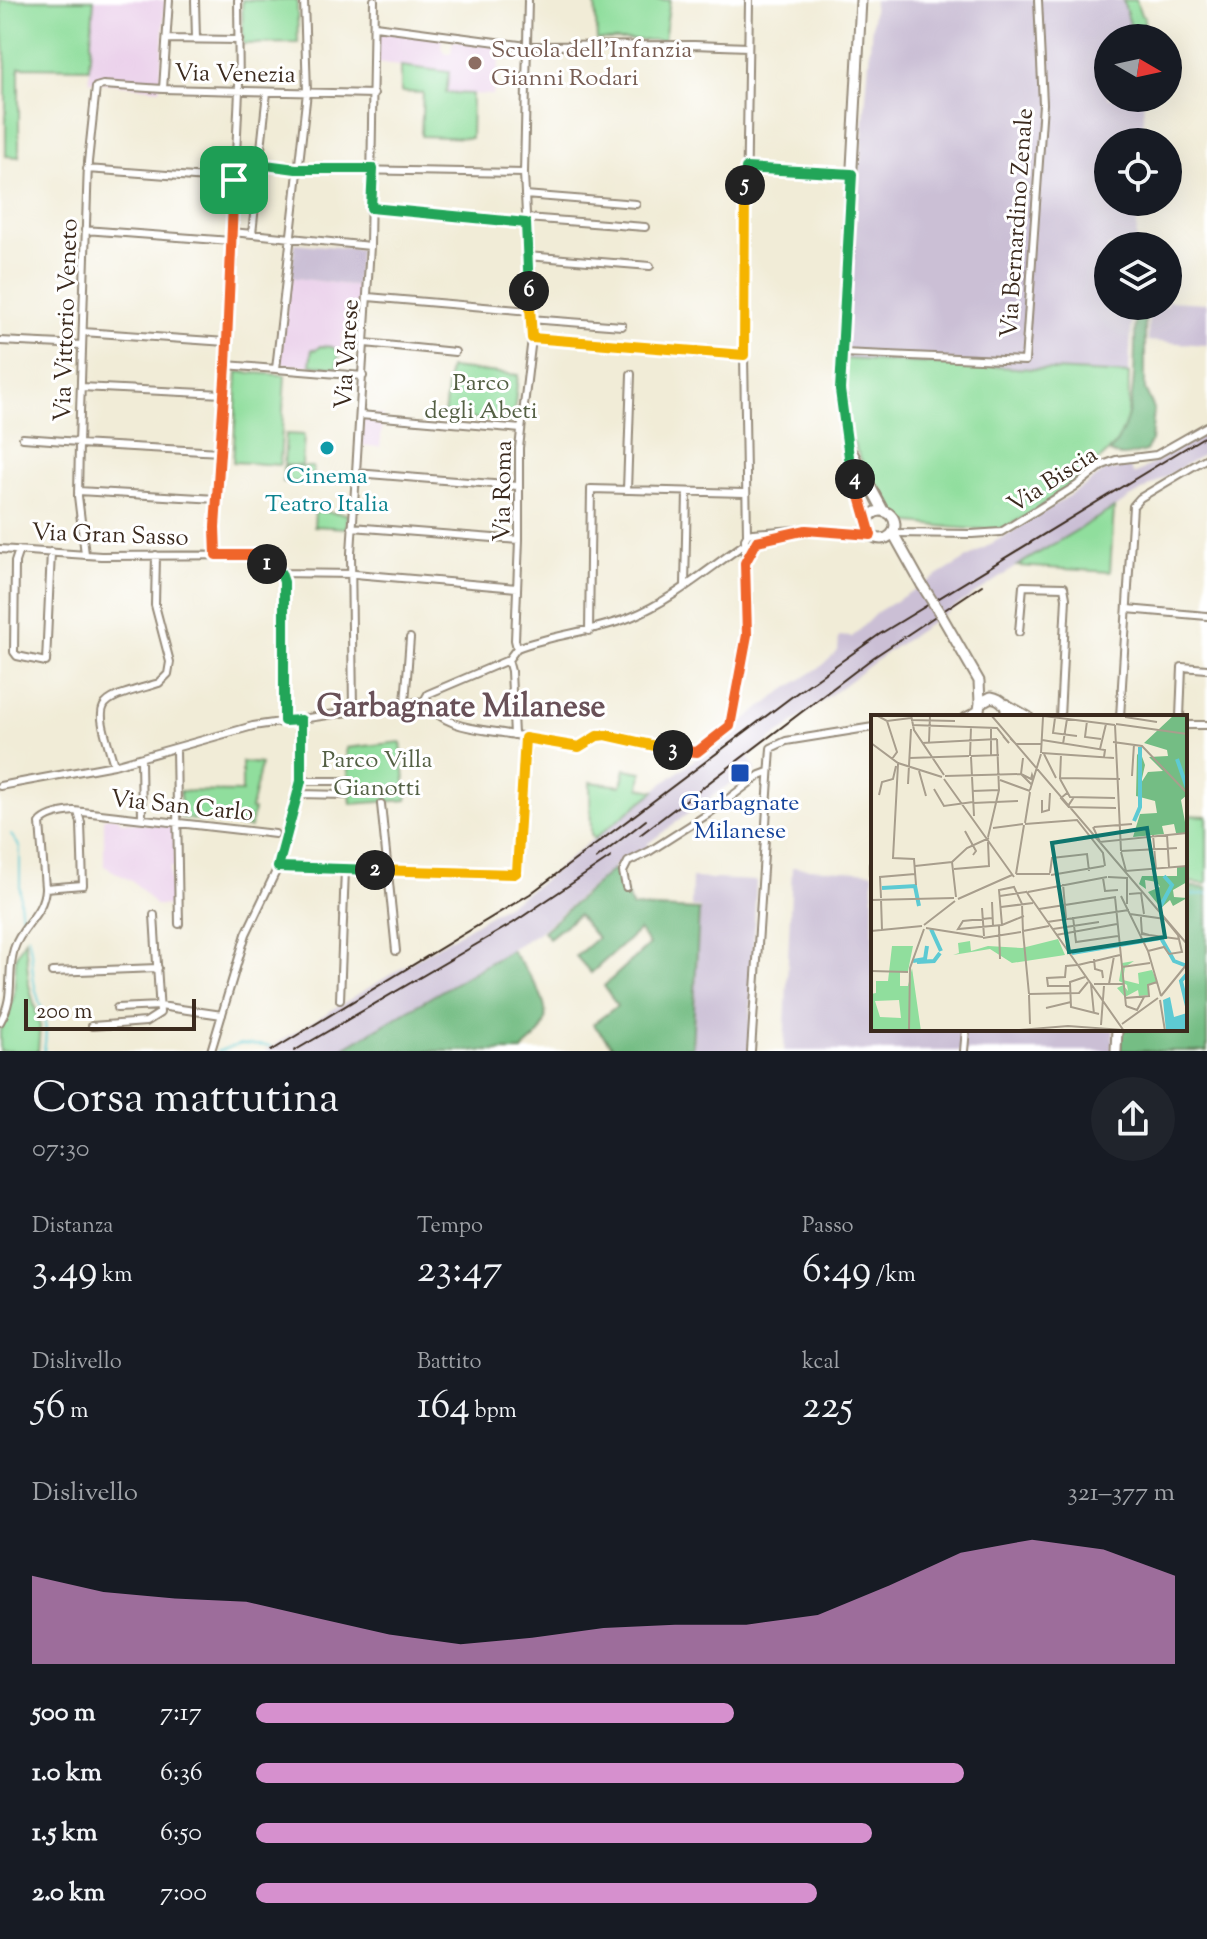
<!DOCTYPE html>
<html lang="it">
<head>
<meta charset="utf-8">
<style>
	:root { --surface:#171b24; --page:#20242c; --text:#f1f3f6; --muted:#9ea1a6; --accent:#d690ce }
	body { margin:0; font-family:"Sorts Mill Goudy",serif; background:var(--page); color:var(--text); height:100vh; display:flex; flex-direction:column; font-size:30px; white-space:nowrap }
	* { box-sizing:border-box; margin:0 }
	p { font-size:26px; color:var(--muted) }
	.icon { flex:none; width:44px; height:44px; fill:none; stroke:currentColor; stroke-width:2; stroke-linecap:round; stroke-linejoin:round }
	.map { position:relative; height:1051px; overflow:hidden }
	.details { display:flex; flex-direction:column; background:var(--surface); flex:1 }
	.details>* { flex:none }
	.needle { width:52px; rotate:99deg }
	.controls { position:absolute; left:1094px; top:24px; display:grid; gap:16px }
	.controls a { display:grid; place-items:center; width:88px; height:88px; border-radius:50%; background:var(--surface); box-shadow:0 8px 32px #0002; font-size:40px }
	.scale { position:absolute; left:24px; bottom:20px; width:172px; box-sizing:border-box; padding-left:8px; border:4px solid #3b2a1e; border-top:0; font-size:22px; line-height:28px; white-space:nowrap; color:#3b2a1e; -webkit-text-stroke:6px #fff; paint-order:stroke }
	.pin { position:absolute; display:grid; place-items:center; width:68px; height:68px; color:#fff; margin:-34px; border-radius:16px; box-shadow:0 4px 12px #0006 }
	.km { position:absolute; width:40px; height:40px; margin:-20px; border-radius:50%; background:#222; color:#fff; font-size:22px; line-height:40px; text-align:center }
	.round { display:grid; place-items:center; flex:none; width:84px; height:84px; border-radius:42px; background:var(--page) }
	.headline { display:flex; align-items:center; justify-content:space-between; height:136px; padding:0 32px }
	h1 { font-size:44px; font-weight:600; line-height:60px }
	.stats { display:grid; grid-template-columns:repeat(3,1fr); gap:12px; height:136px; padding:8px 32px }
	.stats div { display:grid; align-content:center }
	.stats b { font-size:40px; font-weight:600 }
	.stats small { font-size:22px; font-weight:400 }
	.stats p { font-size:22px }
	.chart { height:224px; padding:16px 32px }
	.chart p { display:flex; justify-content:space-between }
	.chart svg { width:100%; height:144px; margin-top:8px; fill:var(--accent); opacity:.7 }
	ul { padding:0 32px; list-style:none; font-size:26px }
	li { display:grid; grid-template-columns:128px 96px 1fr; align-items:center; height:60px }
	li i { height:20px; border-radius:10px; background:var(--accent) }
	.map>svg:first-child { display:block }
	.built { fill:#ebd1eb }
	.industrial { fill:#cbbfd5 }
	.green { fill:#90de9d; stroke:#66845e; stroke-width:2 }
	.forest { fill:#74bd84; stroke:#587451; stroke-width:2 }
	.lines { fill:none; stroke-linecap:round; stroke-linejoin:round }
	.stream { stroke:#5dcad3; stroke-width:2 }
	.street-casing { stroke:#968b7a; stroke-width:10 }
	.secondary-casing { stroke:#968b7a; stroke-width:13 }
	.street { stroke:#fff; stroke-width:6 }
	.secondary { stroke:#fff; stroke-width:9 }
	.rail { stroke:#3b2a1e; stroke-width:2 }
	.secondary-bridge-casing { stroke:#968b7a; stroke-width:13; stroke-linecap:butt }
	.secondary-bridge { stroke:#fff; stroke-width:9 }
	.split-1-casing { stroke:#fff; stroke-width:16 }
	.split-2-casing { stroke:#fff; stroke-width:16 }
	.split-3-casing { stroke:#fff; stroke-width:16 }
	.split-4-casing { stroke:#fff; stroke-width:16 }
	.split-5-casing { stroke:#fff; stroke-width:16 }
	.split-6-casing { stroke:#fff; stroke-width:16 }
	.split-7-casing { stroke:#fff; stroke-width:16 }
	.split-1 { stroke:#f0652b; stroke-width:10 }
	.split-2 { stroke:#22a559; stroke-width:10 }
	.split-3 { stroke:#f5b400; stroke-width:10 }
	.split-4 { stroke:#f0652b; stroke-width:10 }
	.split-5 { stroke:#22a559; stroke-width:10 }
	.split-6 { stroke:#f5b400; stroke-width:10 }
	.split-7 { stroke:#22a559; stroke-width:10 }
	.education-dot { fill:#8d6e63; stroke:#fff; stroke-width:3 }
	.culture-dot { fill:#0f9aa8; stroke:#fff; stroke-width:3 }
	.transit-dot { fill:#1a4fb4; stroke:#fff; stroke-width:3 }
	.labels { text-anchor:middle; stroke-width:6; stroke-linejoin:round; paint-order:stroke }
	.education-label { font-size:24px; fill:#785e54; stroke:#fff; text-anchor:start }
	.street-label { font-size:24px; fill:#3b2a1e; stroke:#fff }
	.park-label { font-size:24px; fill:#546044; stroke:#fff }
	.culture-label { font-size:24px; fill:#0d838f; stroke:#fff }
	.transit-label { font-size:24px; fill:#164399; stroke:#fff }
	.district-label { font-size:32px; font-weight:bold; fill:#695158; stroke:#fff }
	.inset-river { fill:none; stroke:#5dcad3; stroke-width:4 }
	.inset-road { fill:none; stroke:#a89e8d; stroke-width:2 }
	.view { fill:#0f766e; fill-opacity:0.15; stroke:#0f766e; stroke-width:4 }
	.inset-edge { fill:none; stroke:#3b2a1e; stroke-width:4 }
</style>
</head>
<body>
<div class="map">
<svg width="1207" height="1051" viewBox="0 0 1207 1051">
	<rect width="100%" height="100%" fill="#fff"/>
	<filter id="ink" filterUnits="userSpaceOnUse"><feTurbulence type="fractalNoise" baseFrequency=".0125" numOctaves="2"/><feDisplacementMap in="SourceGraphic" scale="16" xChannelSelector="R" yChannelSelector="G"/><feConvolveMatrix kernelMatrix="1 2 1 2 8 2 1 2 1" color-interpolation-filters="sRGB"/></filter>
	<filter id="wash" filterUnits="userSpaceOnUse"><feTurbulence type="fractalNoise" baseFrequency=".006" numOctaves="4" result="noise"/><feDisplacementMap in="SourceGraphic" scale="32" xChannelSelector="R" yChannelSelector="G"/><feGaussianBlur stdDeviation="1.8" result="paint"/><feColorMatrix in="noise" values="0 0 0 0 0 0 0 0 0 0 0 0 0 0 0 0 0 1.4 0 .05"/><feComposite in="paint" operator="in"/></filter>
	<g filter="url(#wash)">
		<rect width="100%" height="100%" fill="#f1ecd7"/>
		<!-- built -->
		<path class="built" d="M94,0H165L160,89L89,81Z
			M376,27L442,36L441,47L444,53H451L453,40L502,47L493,95L446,93L448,72L375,63Z
			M290,277L360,287L357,334L343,332L339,368L279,364Z
			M360,414L383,415L380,447L358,445Z
			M104,817H117L121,822L171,825L175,829V867L170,868V906L155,905L135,883L104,866Z"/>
		<!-- industrial -->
		<path class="industrial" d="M874,0H1123L1134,38H1108V98H1144L1143,118L1142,142H1108V202H1138L1136,246H1108V306H1132L1129,374L844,359Z
			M295,243L360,249L356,286L290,277Z
			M1168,301L1207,303V345L1148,341L1149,306H1168Z
			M1207,430V452L1017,566L889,651L748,757L756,770L734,787L730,784L709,798L714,805L707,811L701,804L647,844L649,848L615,866L538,933L339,1051H264L516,899L548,877L607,827L780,693L823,665L838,651L839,636L852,637L877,612L1011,532L1086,485L1108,468L1113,471L1129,464L1134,475Z
			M792,867L873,872V1029H1114L1112,1051H784Z
			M692,878L756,881L749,1051H684L685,1048H693L700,908L691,907Z"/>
		<!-- green -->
		<path class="green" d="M0,0H94L89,68L19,67V157L6,156V67Z
			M242,0H297L298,43L243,44Z
			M595,0H670L664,40H597Z
			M1123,0H1136L1141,15L1144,16L1145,38H1134Z
			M401,66L449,72L446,93L472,94L471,138L421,136L423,93L401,92Z
			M320,346L332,347L339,352L337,368L310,365L312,349L316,350Z
			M844,359L1129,374C1128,393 1131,418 1122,435C1110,457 1023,525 999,528C972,532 928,524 900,522C881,492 858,462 848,428C842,406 844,381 844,359Z
			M449,368L518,375L513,423L444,416Z
			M238,372L285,375L280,465L233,462Z
			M286,434L304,435L302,466L284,465Z
			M283,467H313V482H283Z
			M1114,508L1110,572L1017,566Z
			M315,511L347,514L346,528L314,526Z
			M401,742L407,800L351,804L346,748Z
			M242,762L261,764L251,809L254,810L250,828L181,818L180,791L242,792Z
			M625,769L642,772L640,788L655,791L594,839L591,835L590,782L621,786Z
			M1185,815L1207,816V884L1185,882Z
			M25,939L29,985L40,1026L38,1051H0V1030L8,1015L14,995L16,956Z"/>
		<!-- forest -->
		<path class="forest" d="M1136,306H1145V389L1154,409L1151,441L1146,451C1134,454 1120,460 1110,452C1141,412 1133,355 1136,306Z
			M613,869L633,907L699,910L692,1048H685L684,1051H612L613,1047L593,1024L617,1006L604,986L649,945L639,930L591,973L576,956L597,938L578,915L549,938L543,931Z
			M1185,886L1207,888V1051H1120L1121,1029H1185Z
			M511,950C525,971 556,1002 542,1029C538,1038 526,1044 522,1051H339Z"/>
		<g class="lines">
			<!-- stream -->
			<path class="stream" d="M11,835L20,847V902L23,924
				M1185,895L1207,894
				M28,936C33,953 31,970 35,987C42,1015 49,1021 44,1051
				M218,1051L241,1044L270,1046"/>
		</g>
	</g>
	<g filter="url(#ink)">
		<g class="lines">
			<!-- street casing -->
			<g class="street-casing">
				<path id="street" d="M195,0L196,39
					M375,26L527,46L694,45L748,47
					M167,39L239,40
					M163,89L169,0
					M235,161L296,169L524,173
					M746,168L852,174
					M87,169L234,180
					M525,195L636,204
					M371,208L526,223
					M526,218L645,227
					M85,230L231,241
					M232,232L370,246
					M252,234L267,92
					M527,256L650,266
					M368,297L530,311
					M530,319L622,326
					M83,332L226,342
					M532,338L744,355
					M0,341L82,345
					M365,343L455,352
					M842,353L1025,361L1043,104L1038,0
					M226,365L363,376
					M276,369L307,92L304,0
					M81,387L223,394
					M360,415L521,429
					M23,438L79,442
					M79,444L220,452
					M356,473L518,486
					M627,490L631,374
					M78,491L217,499
					M352,527L519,540
					M753,533L795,530L871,535
					M893,533L972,534L1001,532L1076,486L1103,465L1116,460L1156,455L1207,426
					M747,535L744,355L749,0
					M746,543L753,545L757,541L791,533
					M0,549L101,556L257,555L276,573L355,574L517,588
					M19,550L15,562L14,652L17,656L46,662L51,552
					M85,554L78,496L79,444L88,162L96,87L103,85L163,89L374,94
					M216,555L215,527L226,365L239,91L238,0
					M281,573L284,586V721
					M685,586L687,492
					M1127,609L1207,616
					M589,631L591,489L744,493
					M1019,632L1023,586L1064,587L1066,598L1060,717
					M517,648L515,640L519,540V448L532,338L524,173L528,0
					M517,648C554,634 594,632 631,617C673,600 709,568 746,543
					M508,660L511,671L514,735
					M424,701C448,730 475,728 509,734C530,737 550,744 572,746H582L601,735L688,752L700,750L727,730L731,724L734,697L747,635L745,539L748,534L753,533
					M424,701L428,694L508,660L517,648
					M405,703L410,638
					M353,710L351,553L370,246L374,0
					M965,717L978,710
					M1120,717L1133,506L1140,498L1207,458
					M1180,717L1182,667L1207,669
					M1185,725H1207
					M176,749L179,924
					M141,759L142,818
					M114,765C94,697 92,703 159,683L168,674L170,662L155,605L156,555
					M0,786L114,765L253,726L424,701
					M299,794L345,795L347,792L345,781H301
					M381,804L396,951
					M78,812L81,823L83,885L45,888L40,823C47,814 63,812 74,811L275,834
					M278,867L514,874L519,868L525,738
					M873,874V865
					M626,887L623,872L628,862L650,851L708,814L760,775L768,772
					M52,972L158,968
					M340,1000L345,869
					M117,1008L160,1006L222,1015
					M0,1022C16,996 6,975 14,949C21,926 44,914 45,888
					M92,1026L146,1022L160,1013L154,915
					M211,1051L246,934L278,867L299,794L302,772L301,720
					M751,1051L771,748L786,741L873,727
					M964,1051L966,1029"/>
			</g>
			<!-- secondary casing -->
			<g class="secondary-casing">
				<path id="secondary" d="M861,0L840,390L850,464L868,521
					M853,454L884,512
					M867 525a14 14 0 1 1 28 0a14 14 0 1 1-28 0Z
					M893,533L922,585
					M941,615L979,681L980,703
					M1005,704L1028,717
					M978,717L980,703L991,697C1002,699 1008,706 1006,717
					M1116,1051L1117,1029"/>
			</g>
			<!-- street -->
			<use href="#street" class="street"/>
			<!-- secondary -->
			<use href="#secondary" class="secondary"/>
			<!-- rail -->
			<path class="rail" d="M640,835L874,657L982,585
				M596,859L646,820
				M271,1051L530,894L798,692L880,634L1207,435
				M294,1051L513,923L611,857"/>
			<!-- secondary-bridge casing -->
			<g class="secondary-bridge-casing">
				<path id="secondary-bridge" d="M922,585L941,615"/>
			</g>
			<!-- secondary-bridge -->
			<use href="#secondary-bridge" class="secondary-bridge"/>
		</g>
	</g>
	<g class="lines" filter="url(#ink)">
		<!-- split-1 casing -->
		<g class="split-1-casing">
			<path id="split-1" d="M234,180L226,365L215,527L216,555H257L267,564"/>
		</g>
		<!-- split-2 casing -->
		<g class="split-2-casing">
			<path id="split-2" d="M267,564L272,571L281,573L284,582V721L301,720V781L278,867L375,870"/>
		</g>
		<!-- split-3 casing -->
		<g class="split-3-casing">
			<path id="split-3" d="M375,870L514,874L517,872L525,738L579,747L597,736L606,735L673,750"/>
		</g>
		<!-- split-4 casing -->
		<g class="split-4-casing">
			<path id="split-4" d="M673,750L697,752L730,726L747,635L745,563L757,541L806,530L871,535L855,479"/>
		</g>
		<!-- split-5 casing -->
		<g class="split-5-casing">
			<path id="split-5" d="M745,185L746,168L852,174L840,390L850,464L855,479"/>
		</g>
		<!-- split-6 casing -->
		<g class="split-6-casing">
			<path id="split-6" d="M529,291L532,338L744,355L745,185"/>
		</g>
		<!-- split-7 casing -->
		<g class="split-7-casing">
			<path id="split-7" d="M234,180L235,161L296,169H373L371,208L526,223L529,291"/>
		</g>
		<!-- split-1 -->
		<use href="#split-1" class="split-1"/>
		<!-- split-2 -->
		<use href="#split-2" class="split-2"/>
		<!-- split-3 -->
		<use href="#split-3" class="split-3"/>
		<!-- split-4 -->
		<use href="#split-4" class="split-4"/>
		<!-- split-5 -->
		<use href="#split-5" class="split-5"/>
		<!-- split-6 -->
		<use href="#split-6" class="split-6"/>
		<!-- split-7 -->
		<use href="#split-7" class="split-7"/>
	</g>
	<!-- markers -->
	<circle class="education-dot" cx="475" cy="63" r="8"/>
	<circle class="culture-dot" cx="327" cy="448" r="8"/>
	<rect class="transit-dot" x="730" y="763" width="20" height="20" rx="4"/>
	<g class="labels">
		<!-- education labels -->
		<g class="education-label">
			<text x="491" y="57">Scuola dell'Infanzia<tspan x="491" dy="28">Gianni Rodari</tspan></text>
		</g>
		<!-- street labels -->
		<g class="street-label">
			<text transform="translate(235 73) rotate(1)" y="8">Via Venezia</text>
			<text transform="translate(1016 223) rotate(-86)" y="8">Via Bernardino Zenale</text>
			<text transform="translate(65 320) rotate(-88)" y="8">Via Vittorio Veneto</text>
			<text transform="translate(346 354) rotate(-86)" y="8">Via Varese</text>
			<text transform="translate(1052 479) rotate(-33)" y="8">Via Biscia</text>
			<text transform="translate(502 491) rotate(-89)" y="8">Via Roma</text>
			<text transform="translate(110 534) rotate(2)" y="8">Via Gran Sasso</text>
			<text transform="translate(182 805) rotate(6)" y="8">Via San Carlo</text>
		</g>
		<!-- park labels -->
		<g class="park-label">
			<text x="481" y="390">Parco<tspan x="481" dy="28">degli Abeti</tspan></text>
			<text x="377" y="767">Parco Villa<tspan x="377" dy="28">Gianotti</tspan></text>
		</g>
		<!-- culture labels -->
		<g class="culture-label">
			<text x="327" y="483">Cinema<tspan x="327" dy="28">Teatro Italia</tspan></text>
		</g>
		<!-- transit labels -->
		<g class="transit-label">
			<text x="740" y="810">Garbagnate<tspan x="740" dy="28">Milanese</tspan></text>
		</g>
		<!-- district labels -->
		<g class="district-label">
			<text x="461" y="716">Garbagnate Milanese</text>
		</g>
	</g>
	<!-- overview -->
	<g transform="translate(871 715)">
		<rect width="316" height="316" fill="#f1ecd7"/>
		<path d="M187,224L194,240L141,248L119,234L82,240L88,238L87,228L99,226L100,236L117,231L151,233ZM21,231H42L37,256L29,257V271H37L41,253L50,316H0V279L5,278V266H17ZM28,285L30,303L9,302L4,286ZM263,246L254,252L252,265L268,269L267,258L281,255L286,267L277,270V280L268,281L267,275L254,282L246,273L252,270L257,276L256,270L248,266L251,248Z" fill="#90de9d" fill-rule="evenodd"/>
		<path d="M303,0H316V80L310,85L316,118H305L303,109L291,111L293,119L262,122L269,99L286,98L284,86L265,81L266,40L269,36L274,50L270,68L277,57L292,56L278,42L297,41L296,35L273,28ZM316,151V167L302,175L303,182L316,183L302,191L299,185L290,193L277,177L289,172L286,167L274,165L275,174L268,169L271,161H306V152Z" fill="#74bd84"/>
		<path d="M299,282L303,302L316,298V316H295L292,285Z" fill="#5dcad3"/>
		<path class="inset-river" d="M306,44L316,73M263,106L269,92V32M11,173L44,171L48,191M289,192L301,170L293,161M60,214L70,236M201,238L290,223L303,246L316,251M42,246L54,244L56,231M46,247L63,246L69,238M316,259L310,266L316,291"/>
		<path class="inset-road" d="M5,0L16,6L40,3M40,0L43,15L73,60M56,0H82M120,0L316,229M173,1L244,10M254,2L286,7M184,3L182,18L206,21M40,5L84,6M16,6L26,37L21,44M216,6L214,22L230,24M245,9L316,19M41,10L126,13L138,28L132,21M244,10L250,136M120,13V40M139,23L145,29H171M171,25L234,35L233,42M58,27L59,0M242,27L271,31L316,78M0,28L27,48L71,62M51,28L126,24M192,29L196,4M229,34L235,9M170,38L172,2M171,38L243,43M173,39L185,63M99,41L100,12M100,41L128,40M100,42L103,101M38,43L98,41M152,43L150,59L160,64L161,60L162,63L160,64M27,49L22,143L43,144L45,170M48,56L55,81M74,61L150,59L161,70M261,61L263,29M190,63L249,64M73,64L143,162M189,64L199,82L244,83M189,64L190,39M129,65L159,76M37,69L40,14M63,74L73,91L102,87M159,75L170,39M101,76L128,75M196,78L190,83L197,91L203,82M8,80L11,67L22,64L25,51M171,85V97L178,95L179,78M102,88L147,86M197,92L245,93M154,108L159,77M154,109L206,105L232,138L234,151M222,112L229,127L316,118M223,112L261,109M122,113L152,109M94,116L105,136L102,140M282,120L285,154M296,120L298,152M117,122L128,75L126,24M250,136L306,133M250,137L255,156L316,151M81,147L85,182M44,151L81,147L96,133L118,123M83,154L118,151L117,127M179,158L181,143L216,139L218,156M145,159L153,110M145,159H179M180,160L233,151M237,162L256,163V189M232,163L234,176L247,175M192,169L195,203M155,176L253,316M157,177L236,162M258,179L270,178L273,199M129,181L155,177M250,181L277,236L290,281M244,182L255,291M10,183L9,162L44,159M10,184L11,215M87,184L141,160M0,185L83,183M121,187L122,211M130,192L162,188M111,193L113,221M168,194L245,182M259,199L294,204L307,220L311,237L298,239L293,232L277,236M270,200V205L271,219L278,220L271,218M202,202L205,227L247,221M121,203L92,206L87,214L131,210L153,201M176,207L258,195M53,210L84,186M131,210L128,175L143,172L151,189L152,217M128,211L129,244M55,213L112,222M182,214L228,207M0,216L51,211M152,216L178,211M152,217L158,279M185,220L246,209M278,220L308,224M112,223L150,217M223,244L224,254L231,256L232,263M207,250L249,240M251,252L279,248M0,256L37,257M214,262L199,267L200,292L228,299M220,269L223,299M223,269H253M238,269L243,241M199,271H177L176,263L194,262L195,251L206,250M158,279L208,278L217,267M158,280L159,309M290,281L316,249M254,283L278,281L277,270L286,267M289,285L294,316M255,291L266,295L273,282M175,293L200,287M251,309L287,283M230,310L233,271M38,316L39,253L53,214M137,316L197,311L252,315"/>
		<path class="view" d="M276,113L294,222L198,237L181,128Z"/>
		<rect width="316" height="316" class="inset-edge"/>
	</g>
</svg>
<div class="controls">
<a><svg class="needle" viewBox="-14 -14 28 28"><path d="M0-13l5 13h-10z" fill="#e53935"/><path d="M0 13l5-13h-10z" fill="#9ea1a6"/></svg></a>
<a><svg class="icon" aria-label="locate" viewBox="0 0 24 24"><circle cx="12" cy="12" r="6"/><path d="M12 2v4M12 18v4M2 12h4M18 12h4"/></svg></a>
<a><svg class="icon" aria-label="layers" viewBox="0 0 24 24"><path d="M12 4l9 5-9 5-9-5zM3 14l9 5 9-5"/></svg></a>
</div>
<div class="scale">200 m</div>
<div class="pin" style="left:234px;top:180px;background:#1e9e55"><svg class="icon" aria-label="arrive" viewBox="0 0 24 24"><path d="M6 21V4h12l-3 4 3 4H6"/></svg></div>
<b class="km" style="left:267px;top:564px">1</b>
<b class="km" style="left:375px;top:870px">2</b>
<b class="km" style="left:673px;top:750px">3</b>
<b class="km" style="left:855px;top:479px">4</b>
<b class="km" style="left:745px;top:185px">5</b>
<b class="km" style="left:529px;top:291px">6</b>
</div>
<section class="details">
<div class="headline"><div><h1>Corsa mattutina</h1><p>07:30</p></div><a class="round"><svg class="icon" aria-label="share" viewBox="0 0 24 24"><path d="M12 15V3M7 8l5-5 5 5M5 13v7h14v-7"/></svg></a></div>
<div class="stats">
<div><p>Distanza</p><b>3.49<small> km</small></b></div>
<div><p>Tempo</p><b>23:47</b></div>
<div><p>Passo</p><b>6:49<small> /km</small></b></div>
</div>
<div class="stats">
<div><p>Dislivello</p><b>56<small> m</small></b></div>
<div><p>Battito</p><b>164<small> bpm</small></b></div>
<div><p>kcal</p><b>225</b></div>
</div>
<div class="chart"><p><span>Dislivello</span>321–377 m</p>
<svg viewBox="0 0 160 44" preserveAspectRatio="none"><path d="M0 44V17L10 22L20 24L30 25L40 30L50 35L60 38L70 36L80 33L90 32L100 32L110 29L120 20L130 10L140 6L150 9L160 17V44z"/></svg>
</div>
<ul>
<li><b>500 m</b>7:17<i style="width:52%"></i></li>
<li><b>1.0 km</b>6:36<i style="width:77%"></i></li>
<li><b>1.5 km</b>6:50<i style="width:67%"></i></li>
<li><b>2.0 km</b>7:00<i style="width:61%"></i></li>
</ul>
</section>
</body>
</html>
